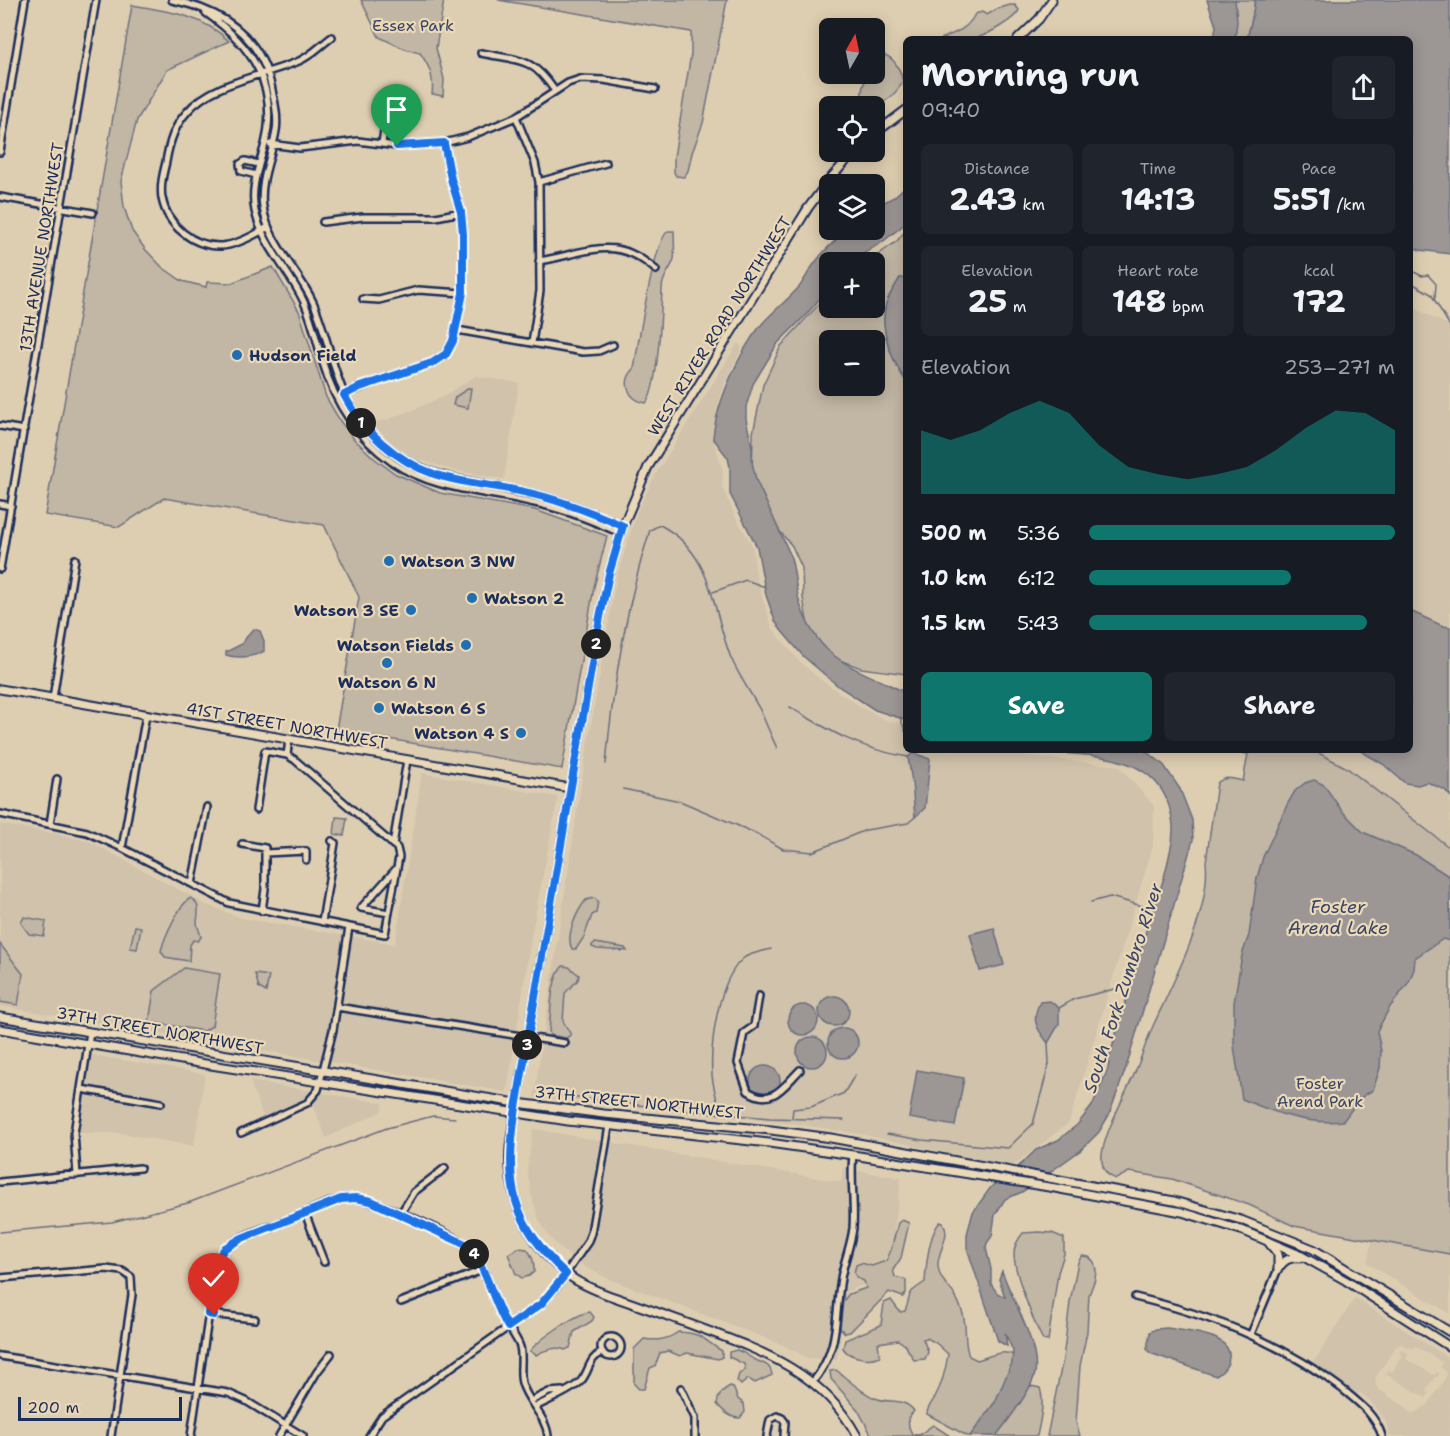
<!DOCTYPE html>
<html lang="en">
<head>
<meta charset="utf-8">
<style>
	:root { --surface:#171b24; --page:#20242c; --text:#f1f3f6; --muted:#9ea1a6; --accent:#0f766e }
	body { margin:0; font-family:"Shantell Sans",sans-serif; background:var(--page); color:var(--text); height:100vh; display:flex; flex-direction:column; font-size:22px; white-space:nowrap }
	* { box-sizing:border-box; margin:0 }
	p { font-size:20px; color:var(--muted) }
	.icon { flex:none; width:33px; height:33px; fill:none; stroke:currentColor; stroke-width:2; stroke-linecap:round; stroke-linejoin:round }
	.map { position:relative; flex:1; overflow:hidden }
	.details { position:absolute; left:903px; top:36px; width:510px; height:717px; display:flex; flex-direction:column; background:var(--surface); border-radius:9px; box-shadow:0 3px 15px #0003 }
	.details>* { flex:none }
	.needle { width:39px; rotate:9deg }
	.controls { position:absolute; left:819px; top:18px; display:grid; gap:12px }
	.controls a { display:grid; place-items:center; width:66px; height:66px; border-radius:9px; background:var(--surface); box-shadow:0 3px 15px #0003; font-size:30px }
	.scale { position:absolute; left:18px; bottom:15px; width:164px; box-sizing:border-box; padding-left:6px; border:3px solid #1b2f5e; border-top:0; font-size:16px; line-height:21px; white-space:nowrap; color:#1b2f5e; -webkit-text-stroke:4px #ebd8b6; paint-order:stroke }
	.pin { position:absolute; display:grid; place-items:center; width:51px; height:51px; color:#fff; margin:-62px -26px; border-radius:50% 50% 50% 0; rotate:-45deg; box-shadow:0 0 6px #0007 }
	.pin .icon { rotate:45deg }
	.km { position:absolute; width:30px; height:30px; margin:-15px; border-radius:50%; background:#222; color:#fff; font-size:16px; line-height:30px; text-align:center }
	.round { display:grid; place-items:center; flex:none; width:63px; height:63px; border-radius:9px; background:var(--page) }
	.headline { display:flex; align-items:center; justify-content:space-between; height:102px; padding:0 18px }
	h1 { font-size:33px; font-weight:700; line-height:45px }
	.figures { display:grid; grid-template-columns:repeat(3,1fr); gap:9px; height:102px; padding:6px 18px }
	.figures div { display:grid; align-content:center; border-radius:9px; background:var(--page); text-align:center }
	.figures b { font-size:30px; font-weight:700 }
	.figures small { font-size:16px; font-weight:400 }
	.figures p { font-size:16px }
	.chart { height:168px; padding:12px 18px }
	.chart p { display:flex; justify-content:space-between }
	.chart svg { width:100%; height:108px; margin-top:6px; fill:var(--accent); opacity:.7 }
	.primary-button { display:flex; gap:12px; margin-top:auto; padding:12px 18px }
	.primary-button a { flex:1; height:69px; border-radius:9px; background:var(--accent); color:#fff; font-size:24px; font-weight:700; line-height:69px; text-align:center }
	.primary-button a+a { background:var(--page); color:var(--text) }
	ul { padding:0 18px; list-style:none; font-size:20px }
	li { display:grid; grid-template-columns:96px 72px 1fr; align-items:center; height:45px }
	li i { height:15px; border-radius:8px; background:var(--accent) }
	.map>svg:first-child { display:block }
	.built { fill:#d0c2ab; fill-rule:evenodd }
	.green { fill:#c2b6a4; stroke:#6e7281; stroke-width:1.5; fill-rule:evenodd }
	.water { fill:#9c9795; stroke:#686d7f; stroke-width:1.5 }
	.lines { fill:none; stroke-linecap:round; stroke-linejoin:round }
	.stream { stroke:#686d7f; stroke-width:1.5 }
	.minor-casing { stroke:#1b2f5e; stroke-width:10 }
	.major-casing { stroke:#1b2f5e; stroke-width:11 }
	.minor { stroke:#ebd8b6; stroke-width:5 }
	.major { stroke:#ebd8b6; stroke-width:7 }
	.route-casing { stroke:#fff; stroke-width:12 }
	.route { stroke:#1a73e8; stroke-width:8 }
	.poi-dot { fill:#1f6fb2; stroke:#ebd8b6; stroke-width:2 }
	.labels { text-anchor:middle; stroke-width:4.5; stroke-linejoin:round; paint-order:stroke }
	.park-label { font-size:16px; fill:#344368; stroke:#ebd8b6 }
	.street-label { font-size:16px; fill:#1b2f5e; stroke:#ebd8b6 }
	.poi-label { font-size:16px; font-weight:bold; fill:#1b2f5e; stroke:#ebd8b6; text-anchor:start }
	.water-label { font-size:18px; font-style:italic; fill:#354469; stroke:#ebd8b6 }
</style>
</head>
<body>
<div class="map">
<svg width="1450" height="1436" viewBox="0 0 1450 1436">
	<rect width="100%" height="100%" fill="#deceb1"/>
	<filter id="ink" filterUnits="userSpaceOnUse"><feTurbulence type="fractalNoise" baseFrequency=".0167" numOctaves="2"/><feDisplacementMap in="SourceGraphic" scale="12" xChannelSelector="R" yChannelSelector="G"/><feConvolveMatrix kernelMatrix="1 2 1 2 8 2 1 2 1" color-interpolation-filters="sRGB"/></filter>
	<g filter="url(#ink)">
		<!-- built -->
		<path class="built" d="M1410,306L1450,326V862L1295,750H1410Z
			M738,343L742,348L725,383L716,411L713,438L723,471L722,487L736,518L752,545L757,580L772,628L800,662L821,680L864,709L888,721L906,725V750H996L1009,754L1119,766L1154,806L1153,846L1069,1123L1011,1167L865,1135L797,1124L534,1097L581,785L616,579L637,512L656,474Z
			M476,376L519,383L504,479L452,470L414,458L390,441L372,423L386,420L418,408L447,394Z
			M422,773L558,797L532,932L507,1092L0,1006V824L63,835L91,842L205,904L241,918L395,944Z
			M86,1054L205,1074L194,1146L119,1133H74Z
			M250,1081L383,1103L382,1111L326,1138L311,1100L265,1122Z
			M533,1129L841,1182L843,1168L901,1178L893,1240L877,1278L847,1292L837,1359L808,1358L781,1344L612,1280L587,1268L563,1251L550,1238L539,1220L531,1194L527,1169Z
			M1372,1240L1450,1254V1314L1367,1263Z
			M1355,1298L1450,1359V1436H1389V1430L1384,1418L1374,1405L1360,1392L1357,1394L1312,1364ZM1401,1344L1412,1349L1415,1346L1442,1362L1441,1367L1447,1373L1446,1377L1427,1406L1412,1414L1407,1410V1408L1378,1389L1375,1382L1376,1377L1396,1346Z
			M1402,1350L1409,1354L1406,1359L1434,1375L1437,1372L1439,1374V1377H1435L1426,1390L1429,1394L1426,1398L1386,1374L1389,1370L1392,1372L1402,1356L1399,1353Z"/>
		<!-- green -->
		<path class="green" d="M361,0H444L436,48L444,79L443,96L432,94C434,77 430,67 420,53L405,49L379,37Z
			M498,0H727L703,123L692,153L688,171L684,177L676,176L674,172V157L691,54V32Z
			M1233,0H1255L1252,19L1247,39H1231Z
			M132,5C168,11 202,15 229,41L167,70L137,120L121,181L124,207L132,231L145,249L162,267L182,281L206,287L207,282L231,283L273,267L299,311L326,397L340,421L354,439L375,459L396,474L440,493L535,510L607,536L594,587L562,769L336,730L359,597L324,525L164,498L119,527L45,515Z
			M1010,5H1015L1019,10C1015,20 986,35 975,39C965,42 951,39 941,39C956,32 967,30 975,14L982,12L987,15L997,9Z
			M881,54C894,56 900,69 903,81C895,96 882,107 864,106C859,96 863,85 867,74H874L875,60Z
			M906,230V279L900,278C895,286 889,295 886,304C879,329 892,361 906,381V674L861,668L834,658L809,632L803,598L802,568L792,546L777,528L762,503L752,478L753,433L763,385L781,346L829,293L830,308H874V262H868L897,241ZM830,340H874V386H830Z
			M668,231H674C674,236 675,256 674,259C671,270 662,276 662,289C661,310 659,389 646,403C628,400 621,382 634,369C638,345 653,242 668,231Z
			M469,388H471L468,408L453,405L455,397Z
			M1215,750H1313L1347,768L1450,848V1254L1294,1226L1249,1205L1172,1179L1129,1172L1116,1179C1104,1175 1101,1166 1102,1154C1105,1133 1122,1101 1131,1081C1140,1063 1145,1044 1153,1026C1174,980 1211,912 1206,862L1217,783C1226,775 1233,779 1243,781L1248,754Z
			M336,817L347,818L344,836L334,834Z
			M191,898C201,905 198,911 197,922C197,926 200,932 201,937L198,941L193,940L190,945L189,961L165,957L161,951C164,938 179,904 191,898Z
			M594,898L598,901L596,913L592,915L584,937L576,949H572C565,936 577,911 586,900Z
			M24,917L46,921L44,936L29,934L21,923Z
			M135,926L141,927L137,949L130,948Z
			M595,943L625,948L627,951L597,949L592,947V945Z
			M0,944L23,974L18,1005L0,1002Z
			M563,966L569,967L579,975L578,980L565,993L563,1021L571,1035L566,1038L550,1035L549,1031C551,1014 550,978 563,966Z
			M184,968L220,974L212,1026L204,1031L149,1022L154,991Z
			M255,974L269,976L266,992L259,988Z
			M902,1220L909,1223L901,1258L893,1270L895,1277L906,1280V1293L903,1297L889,1292L850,1332L845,1333L840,1328L843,1301L849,1294L866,1288L864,1281L857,1278L854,1273L856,1265L861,1263L872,1266L886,1261L891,1250L898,1223Z
			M940,1222L943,1223C952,1237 937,1250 938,1266C939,1279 947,1284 954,1294C957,1299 960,1305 962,1311C968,1326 963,1342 969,1356L977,1360C997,1355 1001,1347 1022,1359L976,1435L967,1436L927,1414C927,1407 932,1403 935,1397C942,1384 946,1368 948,1354L936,1343L927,1338L923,1339L928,1352L925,1359L914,1360L905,1345L898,1340L878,1343L880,1356C870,1361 849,1358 843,1348L845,1340L881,1325L884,1303L891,1300L900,1312L905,1311C913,1291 904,1296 925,1282C926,1266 929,1234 940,1222Z
			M1039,1232L1052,1233L1064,1238V1254L1058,1273L1048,1341L1043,1340C1034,1323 1014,1273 1014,1254C1014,1245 1018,1239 1023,1233Z
			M518,1248L527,1249C533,1256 534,1262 534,1272L529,1276L522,1278L516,1274L508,1254Z
			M1082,1256L1089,1257L1094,1262L1096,1270L1095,1279L1089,1295L1087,1332L1080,1366L1076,1422L1080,1436H1047L1063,1359L1070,1302L1078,1262Z
			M590,1312L594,1317L592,1321L574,1332L570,1348L565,1350C557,1346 544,1350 536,1355L530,1351C538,1340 577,1313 590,1312Z
			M678,1332C703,1333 702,1339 722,1351V1357L718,1359L687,1353L680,1356L668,1351L660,1353L655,1366L650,1368L644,1389H639L634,1384V1349L644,1339C657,1341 667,1340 678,1332Z
			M737,1350C743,1352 746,1354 750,1357C759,1364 770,1361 772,1375L755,1383L748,1379L741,1385L737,1381L739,1374L745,1370L744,1364L729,1357V1352Z
			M836,1370C849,1380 860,1392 875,1398C888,1404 904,1397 914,1411L908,1418L909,1427L912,1434L919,1435L933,1425L950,1436H872L858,1410L831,1379L830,1371Z
			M730,1386L733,1387L738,1399L744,1404L745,1412L740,1418C730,1418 723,1411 717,1404C718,1395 722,1390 730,1386Z
			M1031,1386L1040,1388C1045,1403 1040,1421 1037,1436H989L1022,1392Z"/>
		<!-- water -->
		<path class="water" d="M1207,0H1235L1237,21L1235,39H1214L1216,26Z
			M1255,0H1450V254L1420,250L1410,246V39H1247L1252,19Z
			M906,186V223L885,240L851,262H830L829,288L805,316L778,343L753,384L746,407V419L752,447V462L756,480L790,554C795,570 795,587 800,604C820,664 857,667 906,693V720L875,710L838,686L803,656L781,630L775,621L766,595L757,547L730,494V467L728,458L713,438C716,404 739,352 761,325C773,311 788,300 800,286C806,277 811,267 818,259C826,248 837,239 847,230H874L875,207L894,197Z
			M900,278L906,279V381C892,361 879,329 886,304C889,295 895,286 900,278Z
			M1410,611L1443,626L1450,627V796L1445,790L1427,782L1418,785L1405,783L1383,764L1359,750H1410Z
			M254,629L260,631L264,641V651C254,657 237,659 226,655V652L242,644L250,632Z
			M1022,750H1144L1163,764L1180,789L1192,820L1193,840L1126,1068L1109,1115L1099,1132L1081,1150L1022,1192L1005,1199L995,1215L992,1236L987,1243L986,1248L991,1269V1284L997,1293L1005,1297L999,1279L1002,1271C1011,1298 1040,1345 1035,1373C1032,1390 1007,1422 996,1436H970L995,1402L1012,1363L1013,1351L1005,1333L1007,1346L998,1341L967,1248V1234L973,1212L991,1187L1019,1166L1036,1150L1058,1140L1077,1125L1092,1106L1108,1069L1110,1055L1150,917C1150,915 1150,914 1150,912C1150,907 1156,902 1158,896C1163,882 1167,867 1170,852C1175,833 1174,817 1166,798C1143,746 1069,757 1022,750Z
			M913,753L930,759L925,808L915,817L912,782L908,757Z
			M1314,780L1324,785L1342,811L1363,832L1416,855L1450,877V941L1443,939L1415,958L1414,969L1409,982L1390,1007L1377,1031L1381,1051L1380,1068L1373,1090C1355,1099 1355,1107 1343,1121C1307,1125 1275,1113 1242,1099L1234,1046V1003L1242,955L1249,935L1257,878L1263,857L1288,803L1295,791L1305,783Z
			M994,928L1004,965L980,971L970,934Z
			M819 1011a15 15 0 1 1 30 0a15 15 0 1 1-30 0Z
			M1050,1001L1059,1008V1024L1048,1043C1036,1028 1031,1020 1040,1002Z
			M788 1020a15 15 0 1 1 30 0a15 15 0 1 1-30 0Z
			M828 1043a15 15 0 1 1 30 0a15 15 0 1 1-30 0Z
			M797 1052a15 15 0 1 1 30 0a15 15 0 1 1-30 0Z
			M750 1081a15 15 0 1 1 30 0a15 15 0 1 1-30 0Z
			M917,1070L964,1078L955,1126L909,1118Z
			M1167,1328C1183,1331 1232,1333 1229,1358C1228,1366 1223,1372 1216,1376L1150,1353L1147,1349L1150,1332L1156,1329Z"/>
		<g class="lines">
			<!-- stream -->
			<path class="stream" d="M1410,270L1422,276L1428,275L1436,284L1435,298
				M1410,282L1431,294L1450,326
				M713,592L746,580L765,587
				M790,707C831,732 860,749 908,757
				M900,717L906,733
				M912,750L913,753
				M606,764C613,684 626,606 650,530L660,525C714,553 711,608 731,658C739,676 751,693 760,710C766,723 771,736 777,748
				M623,789L680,801L755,833L783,849L812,852L866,830L908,823L915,817
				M1091,902L1110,897L1153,909
				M1059,1008L1074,999L1131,985
				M552,1095L681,1110L770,1118L844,1120
				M720,1111C717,1100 713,1087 712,1075C710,1044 718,977 745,957C752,953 763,951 771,949
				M792,1118L793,1109L811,1107L844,1093L855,1075
				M887,1134L922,1140L1008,1148L1033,1124L1049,1064L1048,1043
				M0,1232L112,1222L188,1203L387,1128L433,1116L455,1118"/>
			<!-- minor casing -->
			<g class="minor-casing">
				<path id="minor" d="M172,0C226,11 264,39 273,95C276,107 278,119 276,131C272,156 259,181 263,207C268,243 298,270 313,302C333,347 334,397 371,433C419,480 459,478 520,491C555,498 590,511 623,526
					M206,13C252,45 279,86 265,144C259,166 250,188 255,211C263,246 290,271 304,302C313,322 317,343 323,363C335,404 357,437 392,462C433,490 483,491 530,502C561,508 592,520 620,533
					M481,53C520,61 531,56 555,91
					M516,117L535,163L539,182L540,291L532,343
					M382,143L390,95
					M270,144L300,148L358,141L397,146L444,143L468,137L516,117L568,83L580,79L604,80L655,89
					M0,152L25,0
					M256,175L241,171L240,164L245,161L259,164
					M539,182L606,163
					M0,197L93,213
					M323,222L363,217H436L461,212
					M268,227C255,235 237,245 221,246C194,247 167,226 162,198C160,186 163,174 166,162C169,143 174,126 187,112C212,82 264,76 299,61C311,56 321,45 332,37
					M539,261C569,257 604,240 632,254C641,258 649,264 656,270
					M363,299L379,300L418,290L463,293
					M457,330L583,352L599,351L613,345
					M342,395L380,380L432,363L445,354L453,341L463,293V234L461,212L451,179L444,143
					M0,426L24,430
					M0,504L11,506
					M0,569L96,0
					M53,698L75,559
					M287,755L289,740
					M0,814L87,832L122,848L229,903L385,934L399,857L397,848L295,760L287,755L265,751L256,810
					M50,824L57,779
					M242,844L265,848V889L262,911
					M393,845L407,760
					M122,848L146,715
					M265,853L306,851V860
					M192,884L207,807
					M389,913L361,908L397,868
					M322,922L335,843L332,841
					M759,996L754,1026L744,1033L738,1063L748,1091C772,1107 784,1086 800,1070
					M337,1007L565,1043
					M81,1089L161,1103
					M241,1133L307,1103L318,1090L333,1030L349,927
					M77,1175L74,1133L90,1032
					M0,1182L140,1168
					M305,1213L324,1262
					M401,1213L414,1192L445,1168
					M0,1278L106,1269L122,1271L131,1277L132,1295L111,1436
					M1135,1297C1209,1315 1279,1341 1341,1388C1358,1402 1375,1414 1382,1436
					M401,1302L482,1270
					M208,1314L255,1319
					M1251,1334L1278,1269
					M601 1347a10 10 0 1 1 20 0a10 10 0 1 1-20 0Z
					M0,1356L228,1393L246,1401L303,1436
					M812,1383C841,1348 834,1319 841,1278C844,1261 851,1245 853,1228C855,1204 850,1179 853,1155
					M681,1388L695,1418V1436
					M531,1401L549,1392L562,1391
					M535,1407C548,1400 572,1391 581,1381C590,1371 588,1358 603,1352
					M191,1436L217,1257C235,1234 267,1228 293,1218C311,1211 331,1199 349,1198C369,1196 457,1235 470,1249C486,1265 493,1302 506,1323C511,1331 517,1338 520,1347C523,1359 519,1371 522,1383C527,1402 546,1416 548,1436
					M279,1436L317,1372L331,1354
					M369,1436L382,1416L541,1304L558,1285L587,1243L591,1233L609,1126
					M767,1436L770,1420L777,1416L782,1418L785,1422L784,1436"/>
			</g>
			<!-- major casing -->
			<g class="major-casing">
				<path id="major" d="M1018,39L1039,19L1052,0
					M874,134L906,110
					M854,152L830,179L808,208L648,467L623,526L609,574L600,617L515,1114C512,1132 508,1150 510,1168C512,1210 536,1253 571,1277C582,1285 595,1290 608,1295C640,1306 671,1317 703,1329C765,1352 824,1374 857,1436
					M0,689L570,788
					M0,1017L517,1103L604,1114L771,1130L831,1138L1174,1201L1241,1220L1313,1249L1450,1332
					M0,1029L211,1065L568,1121L769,1143L853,1155L1055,1188L1182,1212L1244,1231L1302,1256L1345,1280L1450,1347
					M1269,1243L1278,1254V1267
					M1278,1269C1284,1260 1289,1257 1300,1258"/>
			</g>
			<!-- minor -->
			<use href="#minor" class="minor"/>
			<!-- major -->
			<use href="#major" class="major"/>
		</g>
	</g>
	<g class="lines" filter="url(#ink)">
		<!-- route casing -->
		<g class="route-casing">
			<path id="route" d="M214,1315L208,1314L215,1262L225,1248L242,1238L341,1199L356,1198L371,1201L465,1244C487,1265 492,1301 508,1327L541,1304L566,1274C511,1223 505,1185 515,1114L600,617L609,574L623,526C591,512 557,499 524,492C494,485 463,484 434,474C396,461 362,430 344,395L360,387L432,363L446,354L453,341L463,293V234L461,212L451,179L444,143L397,146"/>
		</g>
		<!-- route -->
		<use href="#route" class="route"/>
	</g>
	<!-- markers -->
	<g class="poi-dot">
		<circle cx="237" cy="355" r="6"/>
		<circle cx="389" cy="561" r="6"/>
		<circle cx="472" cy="598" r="6"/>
		<circle cx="411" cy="610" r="6"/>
		<circle cx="466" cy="645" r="6"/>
		<circle cx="387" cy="663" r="6"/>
		<circle cx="379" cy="708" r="6"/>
		<circle cx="521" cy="733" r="6"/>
	</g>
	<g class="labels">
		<!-- park labels -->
		<g class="park-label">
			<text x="413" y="31">Essex Park</text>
			<text x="1320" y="1089">Foster<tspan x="1320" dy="18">Arend Park</tspan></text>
		</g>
		<!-- street labels -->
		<g class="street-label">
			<text transform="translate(41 247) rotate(-81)" y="6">13TH AVENUE NORTHWEST</text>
			<text transform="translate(719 326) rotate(-58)" y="6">WEST RIVER ROAD NORTHWEST</text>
			<text transform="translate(287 725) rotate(10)" y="6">41ST STREET NORTHWEST</text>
			<text transform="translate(160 1030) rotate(10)" y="6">37TH STREET NORTHWEST</text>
			<text transform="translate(639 1102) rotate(6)" y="6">37TH STREET NORTHWEST</text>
		</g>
		<!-- poi labels -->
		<g class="poi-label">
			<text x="249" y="361">Hudson Field</text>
			<text x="401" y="567">Watson 3 NW</text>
			<text x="484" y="604">Watson 2</text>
			<text x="399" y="616" text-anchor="end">Watson 3 SE</text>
			<text x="454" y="651" text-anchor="end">Watson Fields</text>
			<text x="387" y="688" text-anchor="middle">Watson 6 N</text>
			<text x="391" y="714">Watson 6 S</text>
			<text x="509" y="739" text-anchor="end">Watson 4 S</text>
		</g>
		<!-- water labels -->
		<g class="water-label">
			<text x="1338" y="913">Foster<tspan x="1338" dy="21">Arend Lake</tspan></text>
			<text transform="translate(1123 988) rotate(-72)" y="6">South Fork Zumbro River</text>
		</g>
	</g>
</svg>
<div class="controls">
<a><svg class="needle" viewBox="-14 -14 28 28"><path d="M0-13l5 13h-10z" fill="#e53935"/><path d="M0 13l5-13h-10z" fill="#9ea1a6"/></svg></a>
<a><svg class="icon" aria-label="locate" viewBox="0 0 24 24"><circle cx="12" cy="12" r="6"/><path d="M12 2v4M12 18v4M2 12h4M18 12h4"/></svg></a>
<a><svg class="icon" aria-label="layers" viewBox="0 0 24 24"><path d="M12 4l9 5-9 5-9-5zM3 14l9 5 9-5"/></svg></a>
<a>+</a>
<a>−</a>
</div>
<div class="scale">200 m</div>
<div class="pin" style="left:397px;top:146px;background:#1e9e55"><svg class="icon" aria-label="arrive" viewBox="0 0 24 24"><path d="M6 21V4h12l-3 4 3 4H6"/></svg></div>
<div class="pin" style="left:214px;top:1315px;background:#d93025"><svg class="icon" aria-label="check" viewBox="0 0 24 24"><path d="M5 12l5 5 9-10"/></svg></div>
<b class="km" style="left:361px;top:423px">1</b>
<b class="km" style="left:596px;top:644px">2</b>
<b class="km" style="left:527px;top:1045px">3</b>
<b class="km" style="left:474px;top:1254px">4</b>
<section class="details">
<div class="headline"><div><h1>Morning run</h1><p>09:40</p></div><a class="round"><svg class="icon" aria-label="share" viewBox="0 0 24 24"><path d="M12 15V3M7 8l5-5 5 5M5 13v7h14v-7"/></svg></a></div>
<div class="figures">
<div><p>Distance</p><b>2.43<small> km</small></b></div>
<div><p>Time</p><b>14:13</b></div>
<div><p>Pace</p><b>5:51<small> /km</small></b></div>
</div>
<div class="figures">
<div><p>Elevation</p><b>25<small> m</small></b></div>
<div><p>Heart rate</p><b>148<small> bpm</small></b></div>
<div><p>kcal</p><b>172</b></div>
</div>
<div class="chart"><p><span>Elevation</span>253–271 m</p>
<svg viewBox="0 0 160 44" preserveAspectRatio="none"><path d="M0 44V18L10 22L20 18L30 11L40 6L50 11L60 24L70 33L80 36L90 38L100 36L110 33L120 26L130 17L140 10L150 11L160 18V44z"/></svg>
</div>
<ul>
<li><b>500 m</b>5:36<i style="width:100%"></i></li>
<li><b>1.0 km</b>6:12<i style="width:66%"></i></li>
<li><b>1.5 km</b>5:43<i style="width:91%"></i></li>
</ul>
<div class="primary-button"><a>Save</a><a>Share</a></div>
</section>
</div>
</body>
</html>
